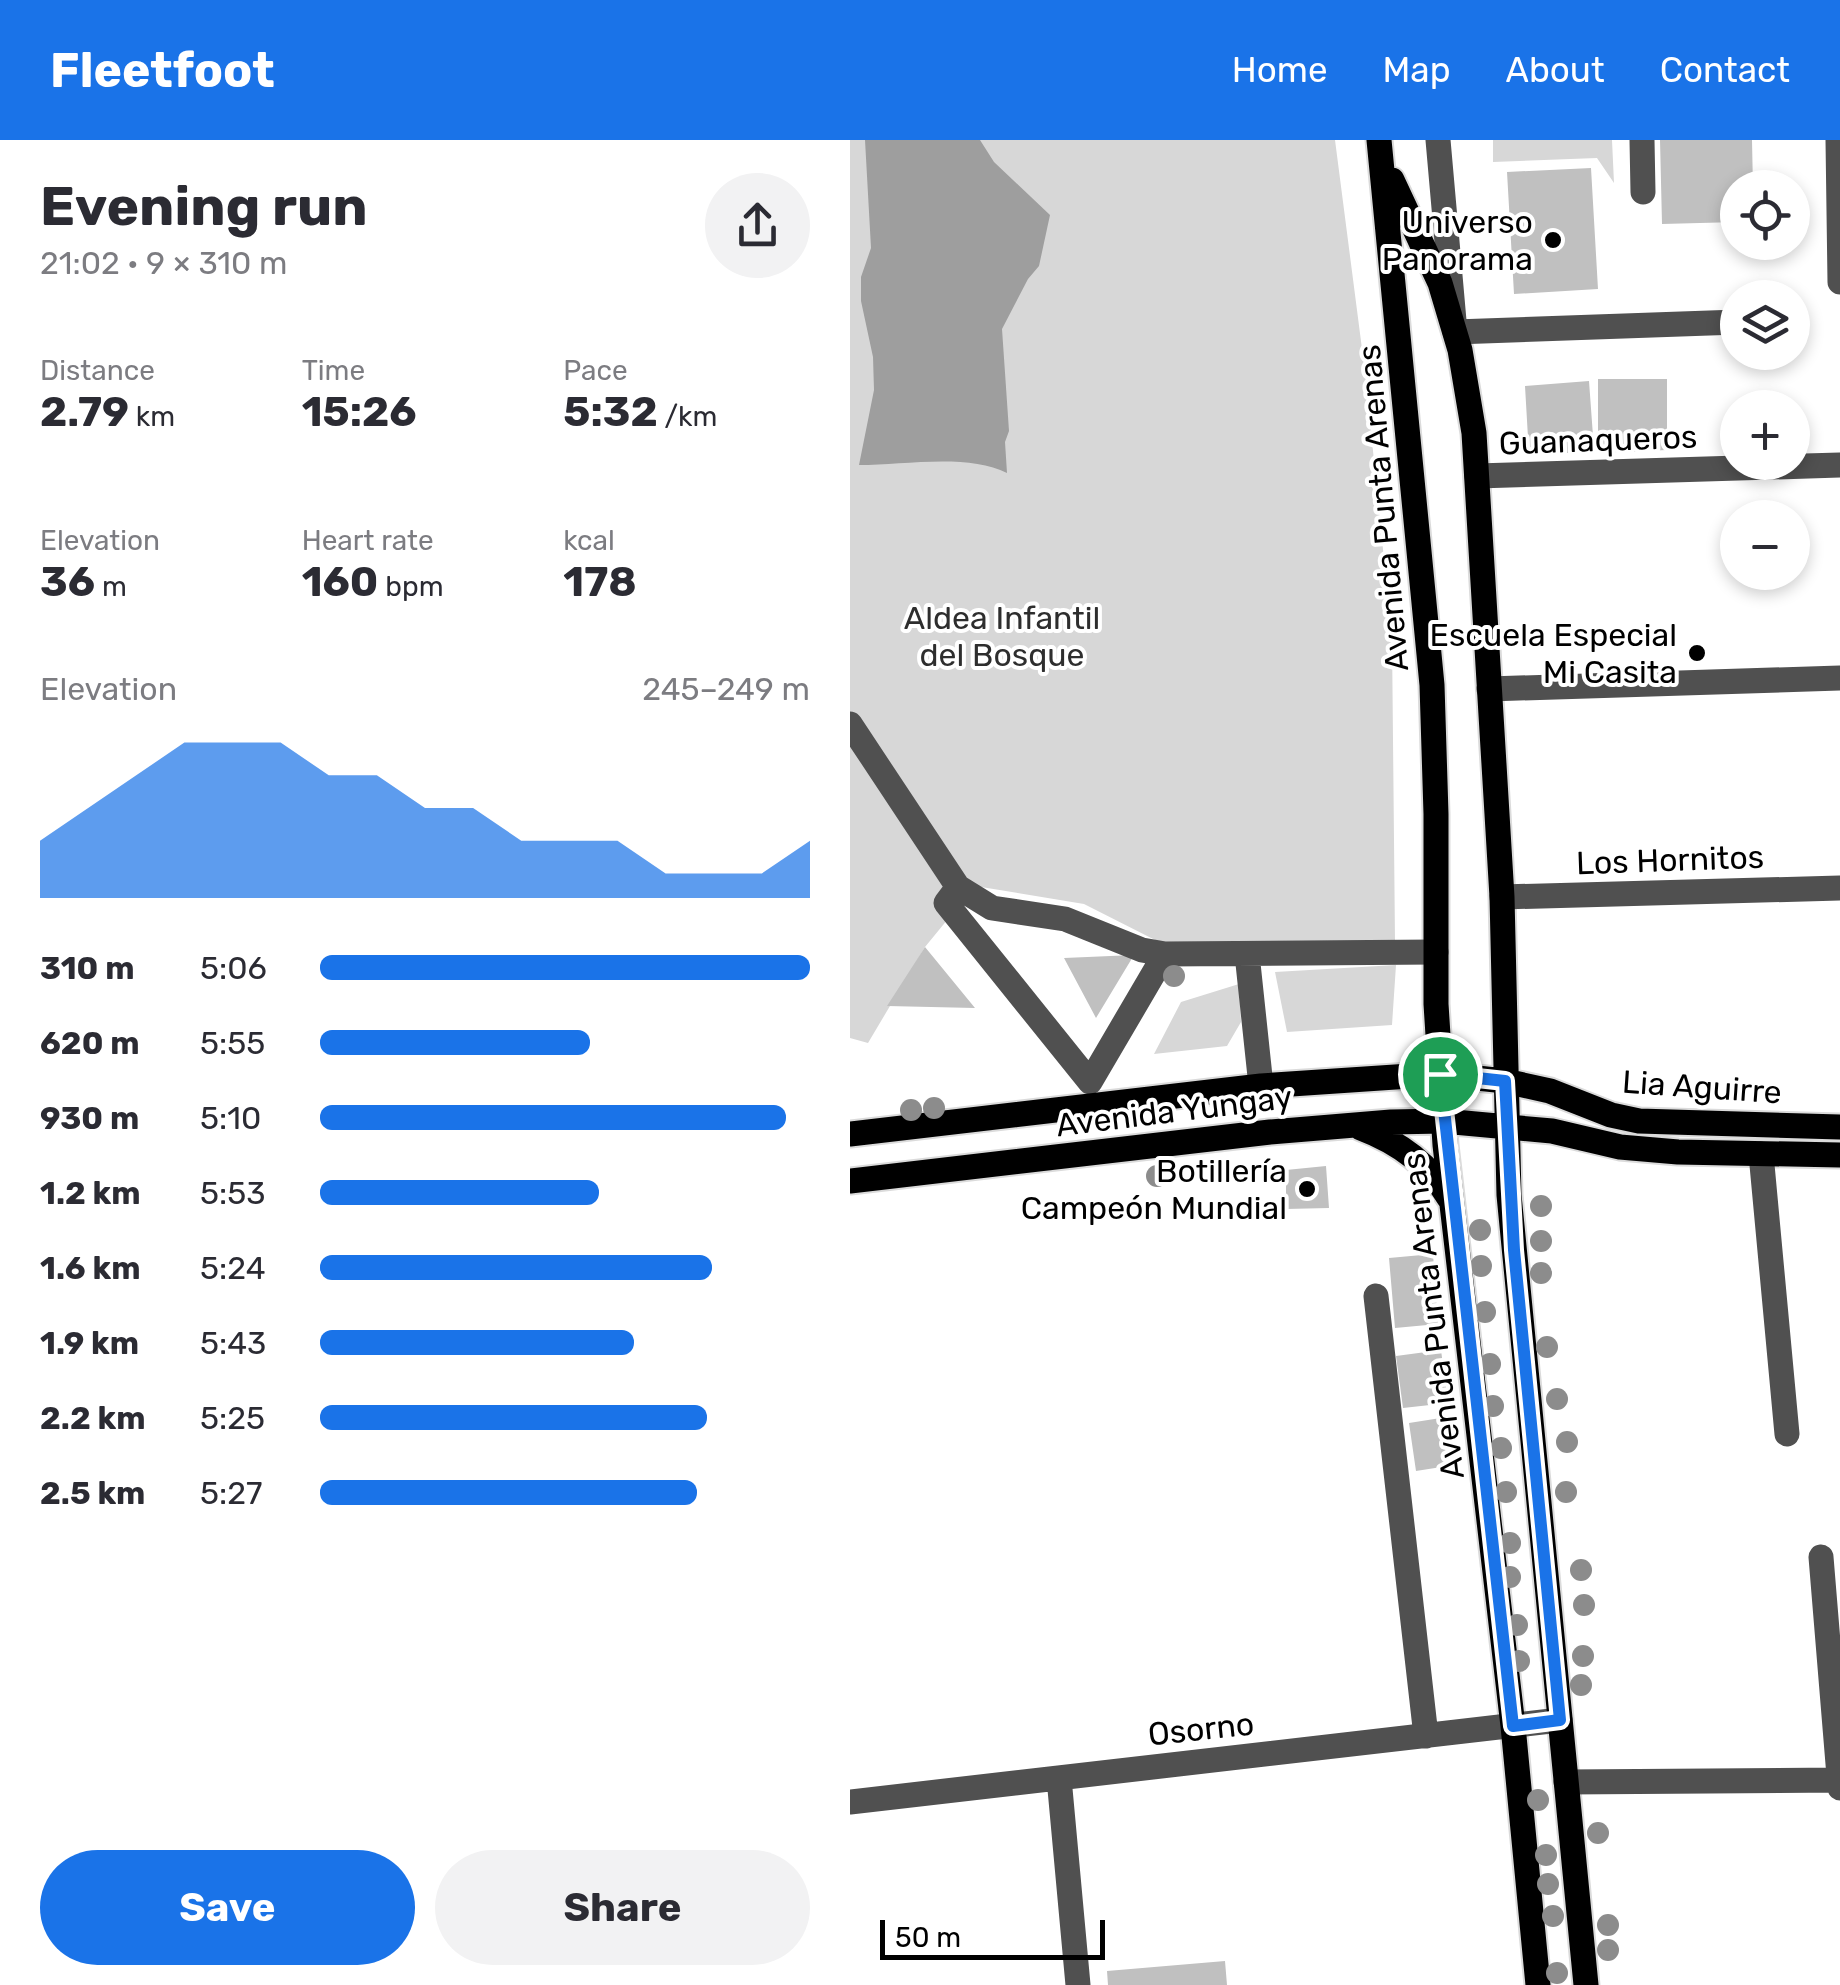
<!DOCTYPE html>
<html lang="en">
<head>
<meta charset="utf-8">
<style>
	:root { --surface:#fff; --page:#f2f2f3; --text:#2b2b33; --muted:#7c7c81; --accent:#1a73e8 }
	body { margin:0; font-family:Rubik,sans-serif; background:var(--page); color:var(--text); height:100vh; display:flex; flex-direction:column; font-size:38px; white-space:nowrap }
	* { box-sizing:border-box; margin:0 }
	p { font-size:32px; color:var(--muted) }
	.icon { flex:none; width:55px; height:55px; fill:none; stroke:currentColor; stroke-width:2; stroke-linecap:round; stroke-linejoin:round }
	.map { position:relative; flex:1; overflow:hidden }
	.panel { display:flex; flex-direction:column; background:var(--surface); width:850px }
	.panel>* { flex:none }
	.tools { position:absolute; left:870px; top:30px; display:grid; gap:20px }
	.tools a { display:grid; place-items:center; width:90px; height:90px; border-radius:50%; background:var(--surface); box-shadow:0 5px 15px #0003; font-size:50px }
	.scale { position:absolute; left:30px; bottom:25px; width:225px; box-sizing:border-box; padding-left:10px; border:5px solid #000; border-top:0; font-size:28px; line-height:35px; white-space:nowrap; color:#000; -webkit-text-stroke:8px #fff; paint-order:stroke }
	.pin { position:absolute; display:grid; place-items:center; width:85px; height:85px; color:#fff; margin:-42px; border:5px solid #fff; border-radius:50%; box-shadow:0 2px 10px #0007 }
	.round { display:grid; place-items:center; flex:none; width:105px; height:105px; border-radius:52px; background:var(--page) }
	.headline { display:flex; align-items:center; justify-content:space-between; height:170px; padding:0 40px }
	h1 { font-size:55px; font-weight:700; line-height:75px }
	.stats { display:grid; grid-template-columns:repeat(3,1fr); gap:15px; height:170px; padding:10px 40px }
	.stats div { display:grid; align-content:center }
	.stats b { font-size:42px; font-weight:700 }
	.stats small { font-size:28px; font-weight:400 }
	.stats p { font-size:28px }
	.chart { height:280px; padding:20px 40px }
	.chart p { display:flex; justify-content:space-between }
	.chart svg { width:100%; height:180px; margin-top:10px; fill:var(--accent); opacity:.7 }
	.primary-button { display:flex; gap:20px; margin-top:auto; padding:20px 40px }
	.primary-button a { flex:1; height:115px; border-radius:60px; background:var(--accent); color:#fff; font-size:40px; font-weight:700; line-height:115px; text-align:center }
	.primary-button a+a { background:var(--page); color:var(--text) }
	ul { padding:0 40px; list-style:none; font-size:32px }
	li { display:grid; grid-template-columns:160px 120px 1fr; align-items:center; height:75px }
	li i { height:25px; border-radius:12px; background:var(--accent) }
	header { display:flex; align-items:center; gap:60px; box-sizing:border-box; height:140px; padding:0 50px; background:var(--accent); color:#fff }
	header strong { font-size:48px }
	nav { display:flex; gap:55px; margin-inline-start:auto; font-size:35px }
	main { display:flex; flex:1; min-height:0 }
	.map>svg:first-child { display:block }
	.green { fill:#d7d7d7 }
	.water { fill:#9e9e9e }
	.building { fill:#c0c0c0 }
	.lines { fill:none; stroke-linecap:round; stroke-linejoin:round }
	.major-casing { stroke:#dbdbdb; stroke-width:29 }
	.minor { stroke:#505050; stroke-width:25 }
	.major { stroke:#000; stroke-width:25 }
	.tree { fill:#8c8c8c }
	.route-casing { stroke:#fff; stroke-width:20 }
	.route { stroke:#1a73e8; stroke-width:12 }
	.poi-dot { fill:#000; stroke:#fff; stroke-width:4 }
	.labels { text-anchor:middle; stroke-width:8; stroke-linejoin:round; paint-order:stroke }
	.poi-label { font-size:32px; fill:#000; stroke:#fff; text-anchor:end }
	.street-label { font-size:32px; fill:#000; stroke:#fff }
	.park-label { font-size:32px; fill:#2e2e2e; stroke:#fff }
</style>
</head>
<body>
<header>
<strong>Fleetfoot</strong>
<nav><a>Home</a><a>Map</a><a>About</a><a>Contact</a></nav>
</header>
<main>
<section class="panel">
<div class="headline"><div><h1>Evening run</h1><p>21:02 · 9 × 310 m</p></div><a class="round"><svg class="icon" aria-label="share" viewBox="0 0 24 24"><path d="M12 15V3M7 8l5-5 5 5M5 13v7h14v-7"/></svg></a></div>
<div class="stats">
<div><p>Distance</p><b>2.79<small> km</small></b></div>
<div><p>Time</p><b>15:26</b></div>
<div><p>Pace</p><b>5:32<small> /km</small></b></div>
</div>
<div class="stats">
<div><p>Elevation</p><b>36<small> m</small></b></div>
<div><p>Heart rate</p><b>160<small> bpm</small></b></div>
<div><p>kcal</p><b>178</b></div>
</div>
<div class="chart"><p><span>Elevation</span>245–249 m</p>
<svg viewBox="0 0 160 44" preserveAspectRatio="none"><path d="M0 44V30L10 22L20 14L30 6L40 6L50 6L60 14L70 14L80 22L90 22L100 30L110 30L120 30L130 38L140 38L150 38L160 30V44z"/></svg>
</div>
<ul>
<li><b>310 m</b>5:06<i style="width:100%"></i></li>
<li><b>620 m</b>5:55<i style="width:55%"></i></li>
<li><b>930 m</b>5:10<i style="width:95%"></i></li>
<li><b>1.2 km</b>5:53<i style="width:57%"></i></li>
<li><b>1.6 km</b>5:24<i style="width:80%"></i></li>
<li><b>1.9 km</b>5:43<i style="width:64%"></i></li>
<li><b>2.2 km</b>5:25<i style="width:79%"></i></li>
<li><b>2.5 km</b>5:27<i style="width:77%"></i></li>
</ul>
<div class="primary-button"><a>Save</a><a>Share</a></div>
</section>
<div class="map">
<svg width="990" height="1845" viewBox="0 0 990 1845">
	<rect width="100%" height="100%" fill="#fff"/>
	<!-- green -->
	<path class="green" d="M0,0H485L515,232L542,498L545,801L311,803L234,764L125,746L75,807L18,903L0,898Z
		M643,0H762L764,43L747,18L643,22Z
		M546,825L542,885L437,892L425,832Z
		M389,844L391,882L377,906L304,914L331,862Z"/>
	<!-- water -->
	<path class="water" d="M15,0H130L144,22L200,75L189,126L178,139L152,189L159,291L155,302L157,333C119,313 53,325 9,325L24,250L23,217L11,161V137L21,108Z"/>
	<!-- building -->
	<path class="building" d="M810,0H902L903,48H888V82L812,84Z
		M741,28L748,149L664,154L657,32Z
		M748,239H817V310L748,313Z
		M739,241L743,296L730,297L731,312L679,315L675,246Z
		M75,807L125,868L37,866Z
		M284,815L246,878L214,818Z
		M476,1026L479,1068L436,1069V1030Z
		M583,1114L588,1184L545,1188L539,1118Z
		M591,1210L598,1263L553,1268L546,1216Z
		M597,1277L604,1325L566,1331L559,1283Z
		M375,1821L377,1845H258L257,1831Z"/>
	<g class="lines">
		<!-- major casing -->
		<g class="major-casing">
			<path id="major" d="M529,0L582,545L586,674V864L595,1005L663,1586L688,1845
				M542,40L590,143L610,210L624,293L652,757L659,1055L736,1845
				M511,988C548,1002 579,1024 599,1058
				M0,994L411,946L590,934L655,941L700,951L761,975L789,981L990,987
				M0,1041L420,992L541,982L593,981L702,991L770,1007L828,1012L990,1015"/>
		</g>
		<!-- minor -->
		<path class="minor" d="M588,0L605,192L888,182
			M792,0L793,52
			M988,0L990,142
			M627,336L990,325
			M639,549L990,538
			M0,584L108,747L142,768L215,779L292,810L315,814L586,812
			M108,747L96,763L240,942L315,814
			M652,757L990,748
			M397,814L411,946
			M911,1014L937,1294
			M526,1156L576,1596
			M971,1417L990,1648
			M209,1638L228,1845
			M716,1642L990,1640
			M0,1662L710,1580"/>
		<!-- major -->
		<use href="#major" class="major"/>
	</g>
	<!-- trees -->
	<g class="tree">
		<circle cx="324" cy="836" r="11"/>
		<circle cx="84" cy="968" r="11"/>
		<circle cx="61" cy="970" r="11"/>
		<circle cx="307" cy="1036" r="11"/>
		<circle cx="691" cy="1066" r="11"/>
		<circle cx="630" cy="1090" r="11"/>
		<circle cx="691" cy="1101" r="11"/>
		<circle cx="631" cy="1126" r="11"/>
		<circle cx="691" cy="1133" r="11"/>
		<circle cx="635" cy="1172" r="11"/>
		<circle cx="697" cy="1207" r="11"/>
		<circle cx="640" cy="1224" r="11"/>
		<circle cx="707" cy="1259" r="11"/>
		<circle cx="643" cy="1266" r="11"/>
		<circle cx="717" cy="1302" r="11"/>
		<circle cx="651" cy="1308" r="11"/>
		<circle cx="656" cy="1352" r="11"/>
		<circle cx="716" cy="1352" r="11"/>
		<circle cx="660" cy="1403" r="11"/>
		<circle cx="731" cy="1430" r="11"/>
		<circle cx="660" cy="1437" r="11"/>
		<circle cx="734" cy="1465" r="11"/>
		<circle cx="667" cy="1485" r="11"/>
		<circle cx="733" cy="1516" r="11"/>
		<circle cx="669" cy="1521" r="11"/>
		<circle cx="731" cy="1545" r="11"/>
		<circle cx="688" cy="1660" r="11"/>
		<circle cx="748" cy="1693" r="11"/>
		<circle cx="696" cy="1715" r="11"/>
		<circle cx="698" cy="1744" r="11"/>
		<circle cx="703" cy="1776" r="11"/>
		<circle cx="758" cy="1785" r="11"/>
		<circle cx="758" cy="1810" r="11"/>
		<circle cx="707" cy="1833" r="11"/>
	</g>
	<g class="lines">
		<!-- route casing -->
		<g class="route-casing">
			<path id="route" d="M590,934L655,941L664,1110L710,1580L663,1586Z"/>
		</g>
		<!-- route -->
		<use href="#route" class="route"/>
	</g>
	<!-- markers -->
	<g class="poi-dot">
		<circle cx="703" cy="100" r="10"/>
		<circle cx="847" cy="513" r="10"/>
		<circle cx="457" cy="1049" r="10"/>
	</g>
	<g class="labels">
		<!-- poi labels -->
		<g class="poi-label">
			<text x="683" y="93">Universo<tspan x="683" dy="37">Panorama</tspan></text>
			<text x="827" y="506">Escuela Especial<tspan x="827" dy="37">Mi Casita</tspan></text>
			<text x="437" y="1042">Botillería<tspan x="437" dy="37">Campeón Mundial</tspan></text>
		</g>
		<!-- street labels -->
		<g class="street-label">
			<text transform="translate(748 300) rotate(-2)" y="11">Guanaqueros</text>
			<text transform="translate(533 368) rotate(-95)" y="11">Avenida Punta Arenas</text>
			<text transform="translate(820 720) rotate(-2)" y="11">Los Hornitos</text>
			<text transform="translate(852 947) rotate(4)" y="11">Lia Aguirre</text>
			<text transform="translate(324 971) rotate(-7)" y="11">Avenida Yungay</text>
			<text transform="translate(583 1176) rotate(-97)" y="11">Avenida Punta Arenas</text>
			<text transform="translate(351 1589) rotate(-6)" y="11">Osorno</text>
		</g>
		<!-- park labels -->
		<g class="park-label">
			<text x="152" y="489">Aldea Infantil<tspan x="152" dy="37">del Bosque</tspan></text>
		</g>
	</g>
</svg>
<div class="tools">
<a><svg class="icon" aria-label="locate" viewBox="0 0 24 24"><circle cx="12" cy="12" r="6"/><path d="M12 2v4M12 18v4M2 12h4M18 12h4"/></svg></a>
<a><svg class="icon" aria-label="layers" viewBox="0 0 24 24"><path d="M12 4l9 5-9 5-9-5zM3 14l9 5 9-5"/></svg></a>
<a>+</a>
<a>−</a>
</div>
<div class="scale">50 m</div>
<div class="pin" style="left:590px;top:934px;background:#1e9e55"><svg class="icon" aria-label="arrive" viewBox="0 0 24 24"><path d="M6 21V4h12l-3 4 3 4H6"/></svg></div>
</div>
</main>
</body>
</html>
